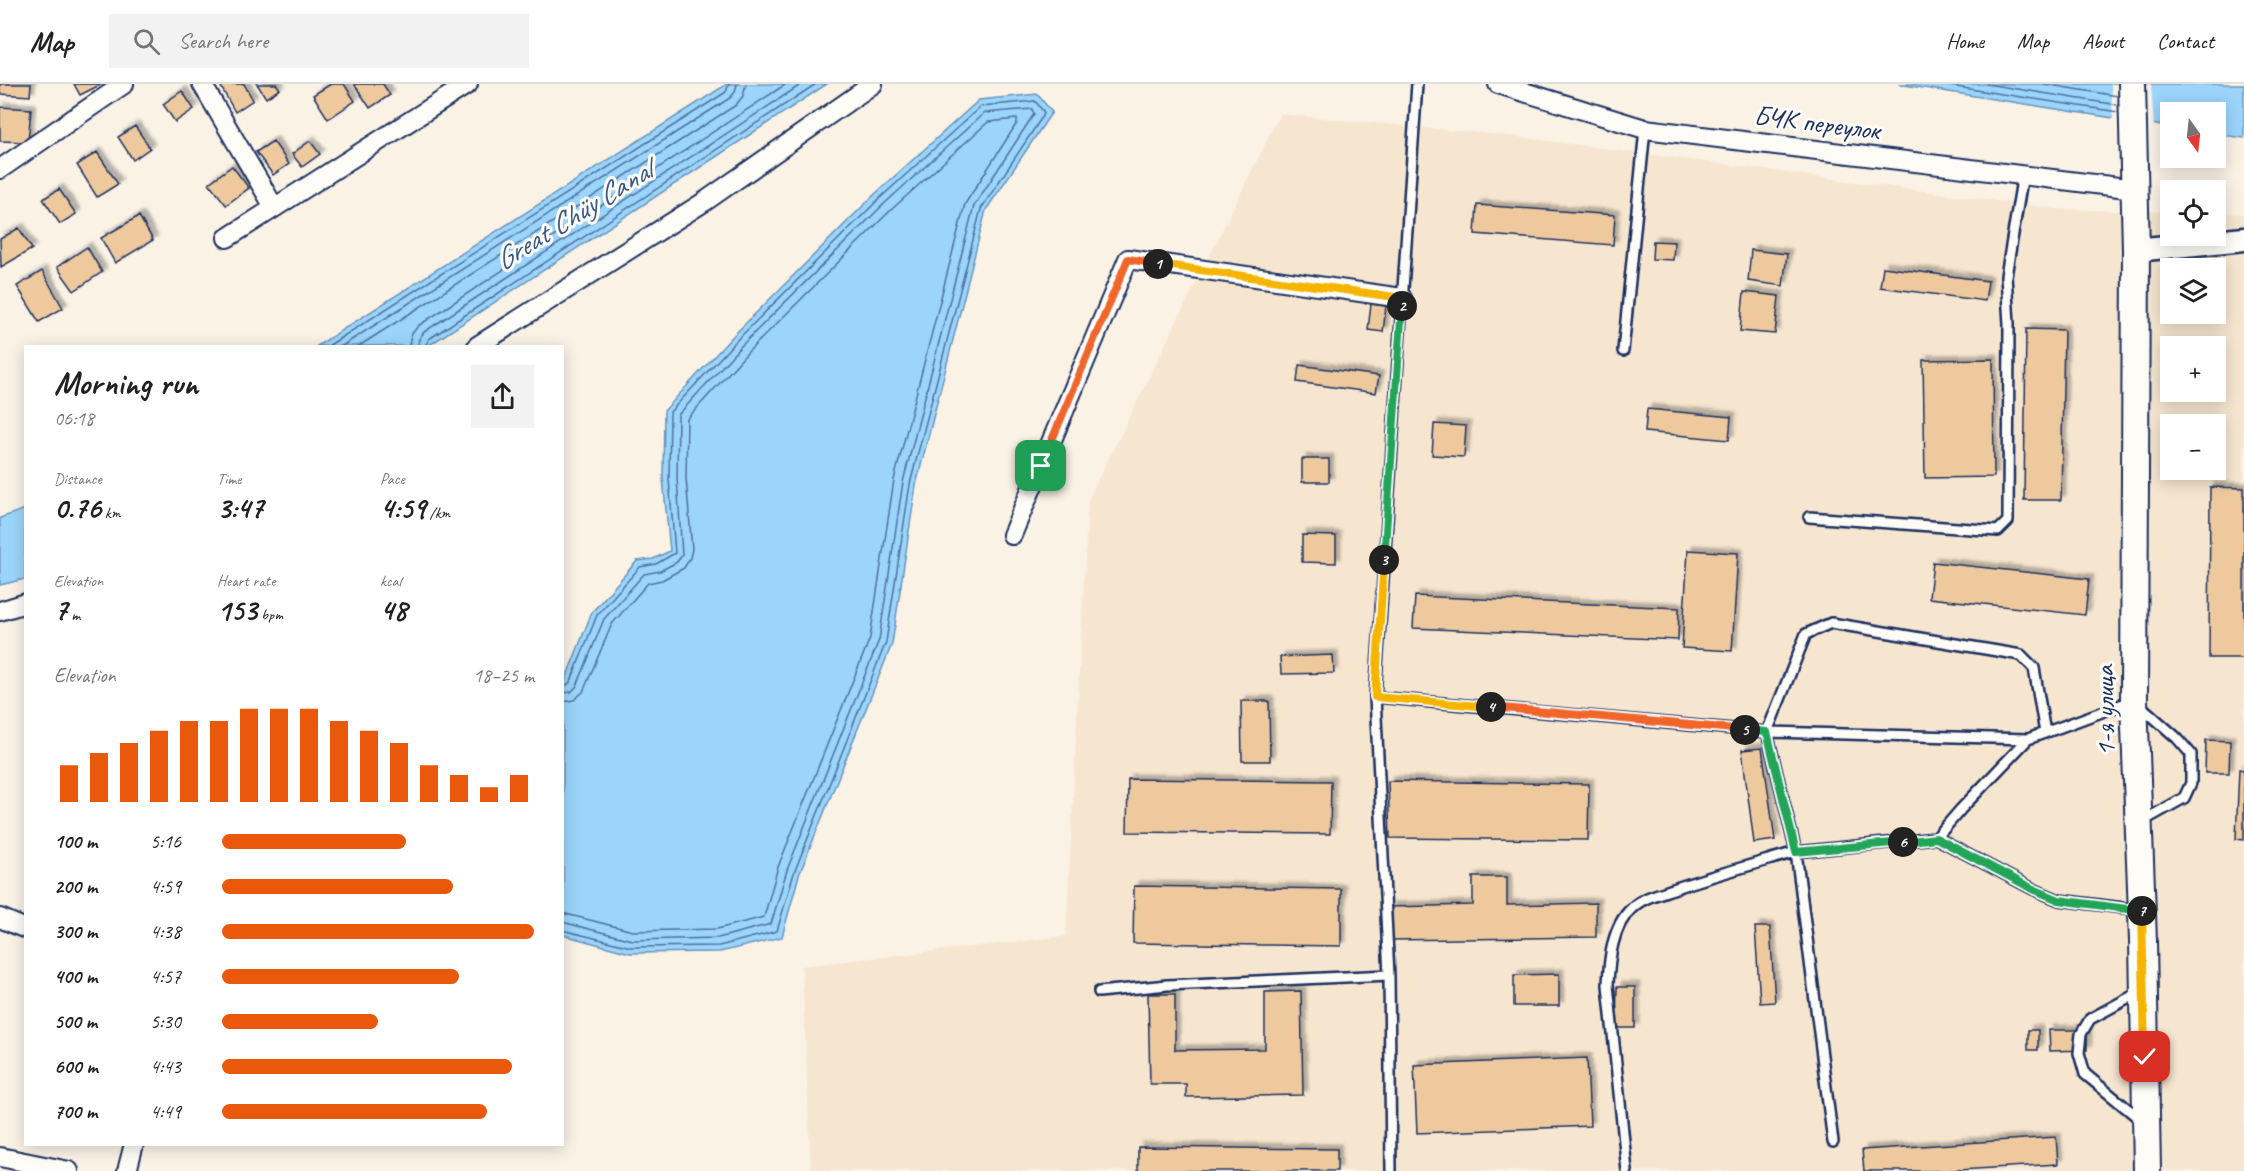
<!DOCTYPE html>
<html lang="en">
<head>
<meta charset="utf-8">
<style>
	:root { --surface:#fff; --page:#f2f2f2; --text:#202124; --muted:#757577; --line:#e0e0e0; --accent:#ea580c }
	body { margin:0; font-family:Caveat,sans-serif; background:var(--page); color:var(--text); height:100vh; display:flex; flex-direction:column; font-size:22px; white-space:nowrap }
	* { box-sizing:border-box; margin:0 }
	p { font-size:20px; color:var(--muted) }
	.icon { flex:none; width:33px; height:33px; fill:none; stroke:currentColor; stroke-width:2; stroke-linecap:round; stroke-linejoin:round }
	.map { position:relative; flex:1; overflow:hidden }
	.panel { position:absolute; left:24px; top:261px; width:540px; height:801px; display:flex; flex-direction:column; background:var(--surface); border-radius:0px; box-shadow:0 3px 15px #0003 }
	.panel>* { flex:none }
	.needle { width:39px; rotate:165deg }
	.fabs { position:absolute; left:2160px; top:18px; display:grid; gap:12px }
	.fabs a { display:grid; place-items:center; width:66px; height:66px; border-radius:0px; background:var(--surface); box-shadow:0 3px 15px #0003; font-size:30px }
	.pin { position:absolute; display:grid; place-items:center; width:51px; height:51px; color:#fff; margin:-26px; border-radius:12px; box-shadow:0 3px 9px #0006 }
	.km { position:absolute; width:30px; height:30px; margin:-15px; border-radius:50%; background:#222; color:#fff; font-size:16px; line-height:30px; text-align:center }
	.round { display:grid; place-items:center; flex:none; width:63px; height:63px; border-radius:0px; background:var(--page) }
	.headline { display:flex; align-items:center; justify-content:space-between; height:102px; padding:0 30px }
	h1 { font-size:33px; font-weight:800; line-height:45px }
	.figures { display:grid; grid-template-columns:repeat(3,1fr); gap:9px; height:102px; padding:6px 30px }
	.figures div { display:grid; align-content:center }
	.figures b { font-size:30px; font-weight:800 }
	.figures small { font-size:16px; font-weight:400 }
	.figures p { font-size:16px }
	.chart { height:168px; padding:12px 30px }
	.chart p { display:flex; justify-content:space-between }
	.chart svg { width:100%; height:108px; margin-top:6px; stroke:var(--accent); stroke-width:6 }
	ul { padding:0 30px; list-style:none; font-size:20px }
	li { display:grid; grid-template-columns:96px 72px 1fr; align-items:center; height:45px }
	li i { height:15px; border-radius:8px; background:var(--accent) }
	header { display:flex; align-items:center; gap:36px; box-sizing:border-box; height:84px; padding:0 30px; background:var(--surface); border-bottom:2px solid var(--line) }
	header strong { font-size:28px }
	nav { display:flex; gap:33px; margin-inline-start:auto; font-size:21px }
	.search { width:420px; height:54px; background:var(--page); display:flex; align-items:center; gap:15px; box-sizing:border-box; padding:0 21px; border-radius:0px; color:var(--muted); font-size:22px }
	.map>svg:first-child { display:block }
	.built { fill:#f6e6d0; fill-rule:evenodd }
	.water { fill:#9bd5fb; stroke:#6893bc; stroke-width:1.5 }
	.pier { fill:#faf2e5 }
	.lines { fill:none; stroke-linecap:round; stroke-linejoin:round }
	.shore { stroke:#4e719d; stroke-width:1.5 }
	.building { fill:#eec99e; stroke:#1b2f5e; stroke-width:1.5; filter:url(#shadow) }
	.service-casing { stroke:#1b2f5e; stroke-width:14 }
	.minor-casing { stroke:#1b2f5e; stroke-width:22 }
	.tertiary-casing { stroke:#1b2f5e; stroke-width:27 }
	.secondary-casing { stroke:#1b2f5e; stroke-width:30 }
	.service { stroke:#fdfcf7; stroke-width:9 }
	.minor { stroke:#fdfcf7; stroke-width:18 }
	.tertiary { stroke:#fdfcf7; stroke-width:22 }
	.secondary { stroke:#fdfcf7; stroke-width:26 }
	.split-1-casing { stroke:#fff; stroke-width:12 }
	.split-2-casing { stroke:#fff; stroke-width:12 }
	.split-3-casing { stroke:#fff; stroke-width:12 }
	.split-4-casing { stroke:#fff; stroke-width:12 }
	.split-5-casing { stroke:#fff; stroke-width:12 }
	.split-6-casing { stroke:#fff; stroke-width:12 }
	.split-7-casing { stroke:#fff; stroke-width:12 }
	.split-8-casing { stroke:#fff; stroke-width:12 }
	.split-1 { stroke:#f0652b; stroke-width:8 }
	.split-2 { stroke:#f5b400; stroke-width:8 }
	.split-3 { stroke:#22a559; stroke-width:8 }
	.split-4 { stroke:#f5b400; stroke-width:8 }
	.split-5 { stroke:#f0652b; stroke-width:8 }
	.split-6 { stroke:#22a559; stroke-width:8 }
	.split-7 { stroke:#22a559; stroke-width:8 }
	.split-8 { stroke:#f5b400; stroke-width:8 }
	.labels { text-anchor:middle; stroke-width:6; stroke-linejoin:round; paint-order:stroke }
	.street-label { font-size:28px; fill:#1b2f5e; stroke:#fdfcf7 }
	.water-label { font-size:30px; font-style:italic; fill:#3b5885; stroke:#fdfcf7 }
</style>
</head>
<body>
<header>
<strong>Map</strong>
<div class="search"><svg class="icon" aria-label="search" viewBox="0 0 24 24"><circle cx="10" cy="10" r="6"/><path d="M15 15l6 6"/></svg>Search here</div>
<nav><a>Home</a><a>Map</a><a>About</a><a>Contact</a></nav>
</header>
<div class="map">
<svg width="2244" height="1087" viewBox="0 0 2244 1087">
	<defs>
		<filter id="shadow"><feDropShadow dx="4.5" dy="-4.5" stdDeviation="1.5" flood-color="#0004"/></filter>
	</defs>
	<rect width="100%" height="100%" fill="#faf2e5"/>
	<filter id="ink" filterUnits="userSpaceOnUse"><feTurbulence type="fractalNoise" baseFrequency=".0167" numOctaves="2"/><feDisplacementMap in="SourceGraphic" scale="12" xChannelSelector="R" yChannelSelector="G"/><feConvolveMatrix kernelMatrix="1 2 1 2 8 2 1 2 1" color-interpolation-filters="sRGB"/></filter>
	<g filter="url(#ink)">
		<!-- built -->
		<path class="built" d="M1280,30L1511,52L2058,125L2170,128V152H2216V129L2244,130V1087H811L802,882L1066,852L1088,416ZM2170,184H2216V230H2170ZM2170,262H2216V308H2170ZM2170,340H2216V386H2170Z"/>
		<!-- water -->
		<path class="water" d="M727,0H827L428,262H317Z
			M1898,0H2244V54L2216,50V28H2170V43Z
			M1037,10L1052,28L986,126L916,401L892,560L799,791L782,853L720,868L630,869L563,851V602L592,528L637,477L653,475L670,467L663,395L664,327L731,254L875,110L979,16Z
			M25,425V495L0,501V434Z"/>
		<!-- pier -->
		<path class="pier" d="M2111,0H2151L2154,43L2113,37Z"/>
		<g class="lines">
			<!-- shore -->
			<path class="shore" d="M1937,0L2118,28
				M1986,0L2118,21
				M2044,0L2118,12
				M328,262L726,8L729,0
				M342,262L730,14L735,8L737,0
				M359,262L736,21L743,12L746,0
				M409,262L411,251L418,242L786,0
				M418,262L419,255L424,248L802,0
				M425,262L429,255L816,0
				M562,602L567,601L571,597L597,531L640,483L656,480L675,469L669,395L670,328L735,258L879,115L981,22L1035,17L1043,27L1044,30L981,125L910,400L886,558L794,789L777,847L719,862L631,863L562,846
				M562,609L571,608L577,602L604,535L644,490L660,487L677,478L682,471L677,394L678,331L740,263L884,120L984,29L1032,25L1034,30L974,122L903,398L879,556L787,786L771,840L718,854L632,856L562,838
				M562,618L574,616L583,608L612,540L648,499L662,496L684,484L690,474L692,465L686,394L687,335L747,269L891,126L988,38L1017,35V39L965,120L894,396L870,554L778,783L764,833L717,845L633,847L562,829"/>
		</g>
		<!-- building -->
		<path class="building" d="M0,0H31L30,12L0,10Z
			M74,0H102L80,11Z
			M225,0H244L253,16L235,28L221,3Z
			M257,0H276L280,5L266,14Z
			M331,0H344L355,17L328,35L313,11Z
			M354,0H383L390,11L370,24Z
			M182,7L194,25L175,38L163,20Z
			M0,23L31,25L28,58L0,57Z
			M135,42L150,64L133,76L118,53Z
			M273,57L289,80L273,91L256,68Z
			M310,57L320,70L302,83L292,70Z
			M97,68L118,100L97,113L77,81Z
			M232,82L249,104L226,121L209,99Z
			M59,105L76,130L60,140L43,115Z
			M1477,121L1615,131L1613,161L1475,150Z
			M139,132L153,156L115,179L101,154Z
			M19,144L32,165L1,183L0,155Z
			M1653,157L1674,158L1673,176L1652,175Z
			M87,163L102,188L74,207L57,183Z
			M1751,166L1787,170L1783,202L1748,197Z
			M1883,183L1988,197L1985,217L1880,203Z
			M42,187L63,224L39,238L17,202Z
			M1744,208L1779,212L1775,250L1740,247Z
			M1371,220L1386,222L1383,248L1368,246Z
			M2026,245L2064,246L2061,416H2024Z
			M1993,275L1994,393L1925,394L1923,276Z
			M1299,281L1379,292L1376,309L1297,298Z
			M1647,325L1731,333L1729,356L1645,348Z
			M1434,340L1466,342L1464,373L1432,371Z
			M1302,375H1329V398H1302Z
			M2210,403L2244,404V574H2209Z
			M1302,451L1336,452V479L1302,478Z
			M1688,466L1738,469L1732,567L1682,564Z
			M1933,478L2089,495L2085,531L1929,514Z
			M1415,512L1679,524L1678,556L1413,544Z
			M1333,571L1334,589L1281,590L1280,573Z
			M1241,617H1269L1270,677H1242Z
			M2206,656L2230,657L2229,689H2205Z
			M1762,664L1775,756L1754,759L1742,666Z
			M2239,685L2244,686V756L2236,755Z
			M1128,695L1331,697L1330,750L1127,748Z
			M1388,697L1589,700L1588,756L1390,754Z
			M1473,793H1507V821L1596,819V853L1389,856V823L1473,821Z
			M1134,802L1341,805V862L1133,859Z
			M1755,843H1770L1775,918L1760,919Z
			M1559,890V922H1514V891Z
			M1617,903H1635V944H1616Z
			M1301,907L1303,1011L1186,1013V1000H1150L1148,910H1175V966L1265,965V908Z
			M2028,946H2038V966H2028Z
			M2049,946H2087V966L2050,967Z
			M1587,974L1590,1042L1417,1049L1414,981Z
			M2056,1053L2058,1080L1942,1087H1864L1862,1066Z
			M1138,1063L1337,1065V1087H1138Z"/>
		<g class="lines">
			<!-- service casing -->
			<g class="service-casing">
				<path id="service" d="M1623,267L1645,45
					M1809,433L1998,447L2008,437L2009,240L2006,192L2023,90
					M1375,613L1767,648L1796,768L1936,754L1961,725L2028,655L2134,616L2177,654L2191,670V699L2184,714L2141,738
					M2028,655L1767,648L1806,550L1831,539L2021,571L2034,584L2045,649
					M1936,754L2033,805L2059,816L2140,826
					M1099,908L1167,901L1389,891
					M2141,1036L2085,990L2079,969L2081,950L2090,935L2142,907
					M1391,1087L1389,891L1375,613L1417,0
					M1627,1087L1608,901C1609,876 1612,842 1632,824C1643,813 1659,810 1673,805C1714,791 1755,780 1796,768L1833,1058"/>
			</g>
			<!-- minor casing -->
			<g class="minor-casing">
				<path id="minor" d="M202,0L274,123
					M1498,0L1645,45L2135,105
					M0,85L124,0
					M227,154L468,0
					M477,262L704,118L873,0
					M1012,451L1128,175L1402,214
					M0,527L26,519
					M0,834L26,845
					M0,1073L69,1087
					M127,1087L134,1060"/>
			</g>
			<!-- tertiary casing -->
			<g class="tertiary-casing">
				<path id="tertiary" d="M2136,166L2244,155"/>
			</g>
			<!-- secondary casing -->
			<g class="secondary-casing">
				<path id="secondary" d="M2132,0L2136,166L2134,616L2143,857L2147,1087"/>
			</g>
			<!-- service -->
			<use href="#service" class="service"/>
			<!-- minor -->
			<use href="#minor" class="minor"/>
			<!-- tertiary -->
			<use href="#tertiary" class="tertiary"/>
			<!-- secondary -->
			<use href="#secondary" class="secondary"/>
		</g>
	</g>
	<g class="lines" filter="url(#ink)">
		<!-- split-1 casing -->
		<g class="split-1-casing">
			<path id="split-1" d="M1041,382L1128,175L1158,180"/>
		</g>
		<!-- split-2 casing -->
		<g class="split-2-casing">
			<path id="split-2" d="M1158,180L1402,214V222"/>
		</g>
		<!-- split-3 casing -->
		<g class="split-3-casing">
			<path id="split-3" d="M1384,476L1402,222"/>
		</g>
		<!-- split-4 casing -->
		<g class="split-4-casing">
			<path id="split-4" d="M1384,476L1375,613L1491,623"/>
		</g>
		<!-- split-5 casing -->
		<g class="split-5-casing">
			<path id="split-5" d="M1491,623L1745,646"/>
		</g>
		<!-- split-6 casing -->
		<g class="split-6-casing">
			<path id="split-6" d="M1745,646L1767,648L1796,768L1903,758"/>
		</g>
		<!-- split-7 casing -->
		<g class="split-7-casing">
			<path id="split-7" d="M1903,758L1936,754L2033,805L2059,816L2142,827"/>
		</g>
		<!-- split-8 casing -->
		<g class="split-8-casing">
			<path id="split-8" d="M2142,827L2145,973"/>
		</g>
		<!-- split-1 -->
		<use href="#split-1" class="split-1"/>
		<!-- split-2 -->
		<use href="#split-2" class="split-2"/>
		<!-- split-3 -->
		<use href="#split-3" class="split-3"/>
		<!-- split-4 -->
		<use href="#split-4" class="split-4"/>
		<!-- split-5 -->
		<use href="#split-5" class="split-5"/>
		<!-- split-6 -->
		<use href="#split-6" class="split-6"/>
		<!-- split-7 -->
		<use href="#split-7" class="split-7"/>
		<!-- split-8 -->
		<use href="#split-8" class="split-8"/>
	</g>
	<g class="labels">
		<!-- street labels -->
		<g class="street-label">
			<text transform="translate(1817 38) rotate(7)" y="10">БЧК переулок</text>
			<text transform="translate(2104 627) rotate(-91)" y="10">1-я улица</text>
		</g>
		<!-- water labels -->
		<g class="water-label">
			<text transform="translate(573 131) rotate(-32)" y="10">Great Chüy Canal</text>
		</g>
	</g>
</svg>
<div class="fabs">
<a><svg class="needle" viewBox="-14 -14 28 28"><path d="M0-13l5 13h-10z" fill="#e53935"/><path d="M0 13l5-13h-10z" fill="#757577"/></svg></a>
<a><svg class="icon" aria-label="locate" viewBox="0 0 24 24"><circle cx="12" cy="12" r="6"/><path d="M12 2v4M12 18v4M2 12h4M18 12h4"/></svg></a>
<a><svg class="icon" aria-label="layers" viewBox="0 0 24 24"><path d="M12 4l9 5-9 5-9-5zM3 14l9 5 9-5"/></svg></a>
<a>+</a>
<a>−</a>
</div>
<div class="pin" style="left:1041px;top:382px;background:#1e9e55"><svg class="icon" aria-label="arrive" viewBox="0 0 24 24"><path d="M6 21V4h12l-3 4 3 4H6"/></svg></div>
<div class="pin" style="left:2145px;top:973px;background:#d93025"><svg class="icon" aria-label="check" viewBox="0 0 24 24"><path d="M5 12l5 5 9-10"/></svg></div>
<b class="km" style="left:1158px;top:180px">1</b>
<b class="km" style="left:1402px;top:222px">2</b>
<b class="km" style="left:1384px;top:476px">3</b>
<b class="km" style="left:1491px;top:623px">4</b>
<b class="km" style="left:1745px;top:646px">5</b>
<b class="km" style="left:1903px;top:758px">6</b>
<b class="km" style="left:2142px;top:827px">7</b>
<section class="panel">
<div class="headline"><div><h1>Morning run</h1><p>06:18</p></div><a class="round"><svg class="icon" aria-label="share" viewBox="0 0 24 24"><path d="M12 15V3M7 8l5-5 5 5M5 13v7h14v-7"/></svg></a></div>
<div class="figures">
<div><p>Distance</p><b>0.76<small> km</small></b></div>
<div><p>Time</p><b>3:47</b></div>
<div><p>Pace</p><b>4:59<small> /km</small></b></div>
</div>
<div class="figures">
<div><p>Elevation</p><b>7<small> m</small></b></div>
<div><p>Heart rate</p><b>153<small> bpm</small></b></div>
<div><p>kcal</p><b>48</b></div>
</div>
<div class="chart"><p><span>Elevation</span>18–25 m</p>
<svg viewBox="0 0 160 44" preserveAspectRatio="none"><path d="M5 44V29M15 44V24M25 44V20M35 44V15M45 44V11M55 44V11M65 44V6M75 44V6M85 44V6M95 44V11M105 44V15M115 44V20M125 44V29M135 44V33M145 44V38M155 44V33"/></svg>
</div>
<ul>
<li><b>100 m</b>5:16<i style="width:59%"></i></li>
<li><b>200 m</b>4:59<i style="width:74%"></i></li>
<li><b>300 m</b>4:38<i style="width:100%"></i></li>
<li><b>400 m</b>4:57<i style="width:76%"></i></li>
<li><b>500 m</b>5:30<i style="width:50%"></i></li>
<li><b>600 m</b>4:43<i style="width:93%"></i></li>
<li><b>700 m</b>4:49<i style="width:85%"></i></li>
</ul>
</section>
</div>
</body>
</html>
